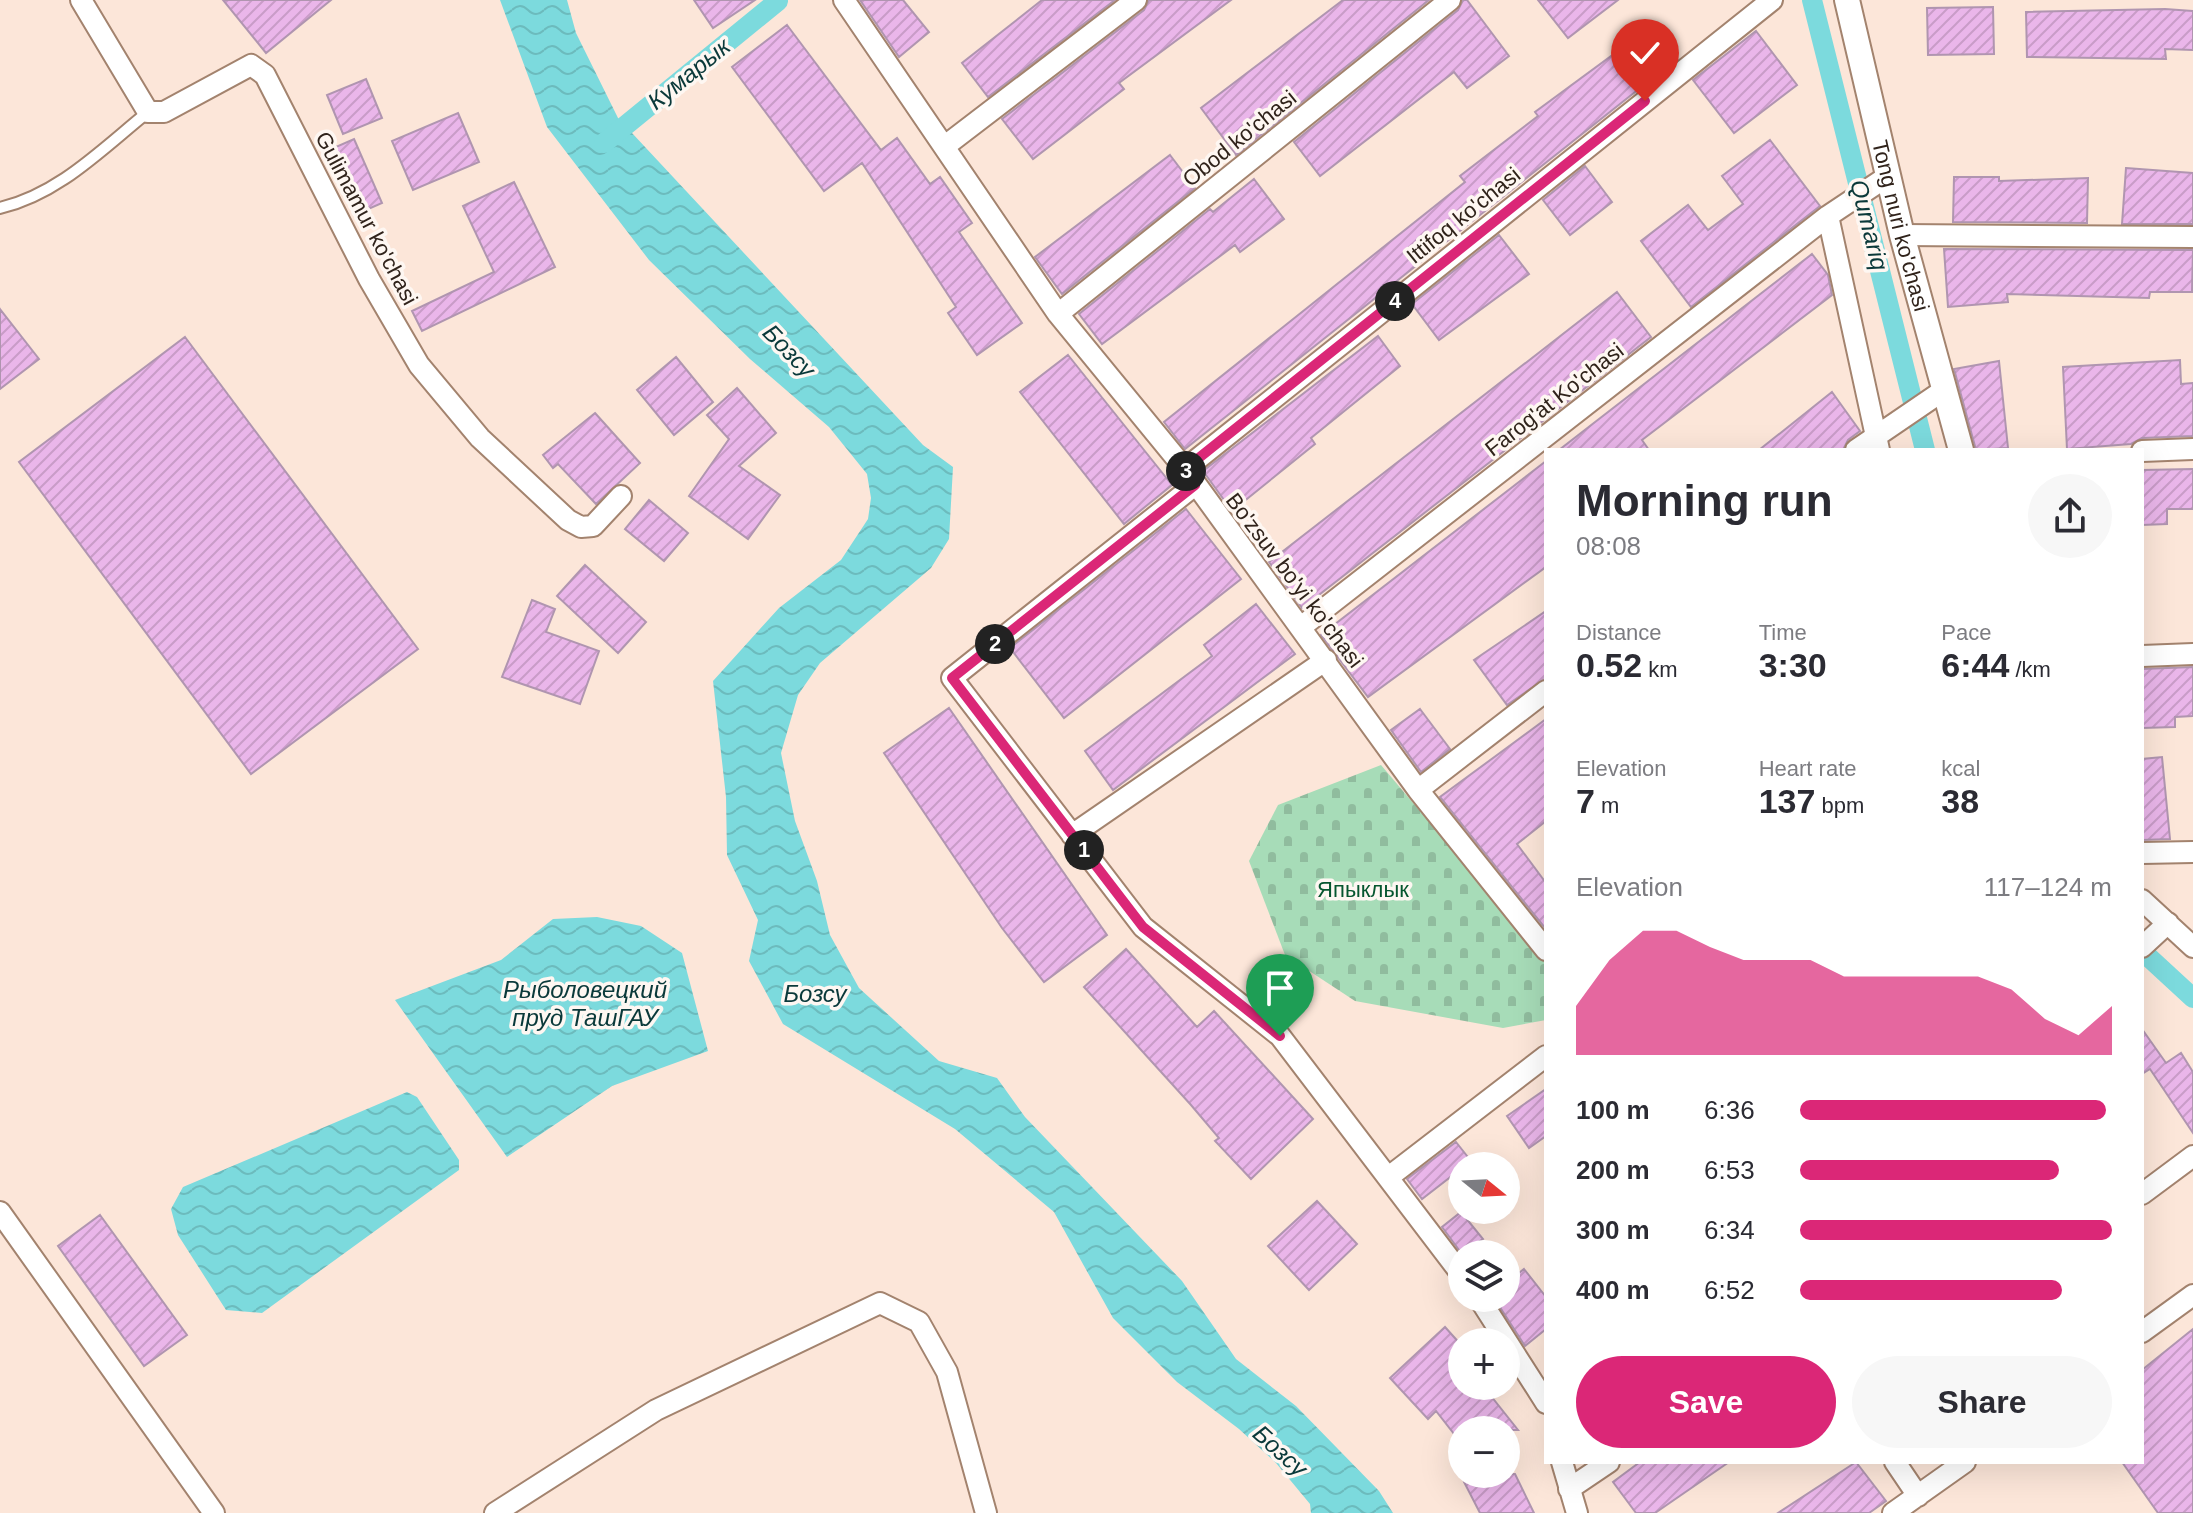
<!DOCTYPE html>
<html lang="en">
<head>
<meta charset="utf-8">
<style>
	:root { --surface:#fff; --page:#f7f7f7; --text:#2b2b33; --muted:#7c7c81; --accent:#db2777 }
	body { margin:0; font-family:Arial,sans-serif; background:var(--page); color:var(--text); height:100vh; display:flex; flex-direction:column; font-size:30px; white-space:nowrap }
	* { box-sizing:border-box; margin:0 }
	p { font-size:26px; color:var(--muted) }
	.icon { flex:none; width:44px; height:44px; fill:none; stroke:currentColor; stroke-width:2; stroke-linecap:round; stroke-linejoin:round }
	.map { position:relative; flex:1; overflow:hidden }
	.details { position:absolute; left:1544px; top:448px; width:600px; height:1016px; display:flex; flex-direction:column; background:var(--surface); border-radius:0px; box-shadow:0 8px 32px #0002 }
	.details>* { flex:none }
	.needle { width:52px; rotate:108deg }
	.buttons { position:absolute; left:1448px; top:1152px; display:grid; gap:16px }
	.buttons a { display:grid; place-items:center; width:72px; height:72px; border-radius:50%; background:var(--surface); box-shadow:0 8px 32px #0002; font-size:40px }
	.pin { position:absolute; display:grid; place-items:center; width:68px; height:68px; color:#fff; margin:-82px -34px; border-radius:50% 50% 50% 0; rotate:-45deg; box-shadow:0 0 8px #0007 }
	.pin .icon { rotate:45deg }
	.km { position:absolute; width:40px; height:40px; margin:-20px; border-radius:50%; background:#222; color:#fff; font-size:22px; line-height:40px; text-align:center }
	.round { display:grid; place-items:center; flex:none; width:84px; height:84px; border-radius:42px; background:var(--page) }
	.overview { display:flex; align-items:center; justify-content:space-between; height:136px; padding:0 32px }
	h1 { font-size:44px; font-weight:600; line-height:60px }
	.figures { display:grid; grid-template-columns:repeat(3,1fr); gap:12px; height:136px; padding:8px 32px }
	.figures div { display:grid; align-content:center }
	.figures b { font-size:34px; font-weight:600 }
	.figures small { font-size:22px; font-weight:400 }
	.figures p { font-size:22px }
	.chart { height:224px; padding:16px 32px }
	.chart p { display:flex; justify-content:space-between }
	.chart svg { width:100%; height:144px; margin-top:8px; fill:var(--accent); opacity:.7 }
	.action { display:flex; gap:16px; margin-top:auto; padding:16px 32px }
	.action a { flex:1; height:92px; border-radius:48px; background:var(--accent); color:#fff; font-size:32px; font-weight:600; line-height:92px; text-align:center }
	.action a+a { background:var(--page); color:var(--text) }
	ul { padding:0 32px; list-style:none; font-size:26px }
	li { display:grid; grid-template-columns:128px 96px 1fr; align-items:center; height:60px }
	li i { height:20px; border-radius:10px; background:var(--accent) }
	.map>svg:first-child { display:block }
	.cemetery { fill:url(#cemetery-stones) }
	.water { fill:url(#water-waves) }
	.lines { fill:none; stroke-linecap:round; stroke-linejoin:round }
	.canal { stroke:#7cdadd; stroke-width:20 }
	.building { fill:url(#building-hatch); stroke:#b095b0; stroke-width:2 }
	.service-casing { stroke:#a3836e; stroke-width:14 }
	.minor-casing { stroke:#a3836e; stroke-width:24 }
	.tertiary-casing { stroke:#a3836e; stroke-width:28 }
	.service { stroke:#fff; stroke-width:10 }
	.minor { stroke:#fff; stroke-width:20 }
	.tertiary { stroke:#fff; stroke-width:24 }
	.route-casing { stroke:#fff; stroke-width:16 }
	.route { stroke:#db2777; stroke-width:10 }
	.labels { text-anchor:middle; stroke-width:7; stroke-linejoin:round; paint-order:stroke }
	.street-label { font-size:22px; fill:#30231b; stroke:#fef7f2 }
	.park-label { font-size:22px; fill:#06562f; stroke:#fef7f2 }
	.water-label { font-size:24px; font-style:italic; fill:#0a393a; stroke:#fef7f2 }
</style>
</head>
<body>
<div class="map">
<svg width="2193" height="1513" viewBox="0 0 2193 1513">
	<defs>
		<pattern id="cemetery-stones" width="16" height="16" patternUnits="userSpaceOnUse" patternTransform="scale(2)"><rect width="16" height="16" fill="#a7dcb8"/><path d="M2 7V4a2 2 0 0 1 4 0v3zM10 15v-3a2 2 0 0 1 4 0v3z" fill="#90bc9e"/></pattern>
		<pattern id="water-waves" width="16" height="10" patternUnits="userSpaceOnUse" patternTransform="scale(2)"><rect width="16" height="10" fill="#7cdadd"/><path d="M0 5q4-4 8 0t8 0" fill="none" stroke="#6cbbbd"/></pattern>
		<pattern id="building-hatch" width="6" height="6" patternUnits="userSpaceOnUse" patternTransform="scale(2)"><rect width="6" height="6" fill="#eab6ea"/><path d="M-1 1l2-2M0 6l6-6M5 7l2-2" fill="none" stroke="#c99cc8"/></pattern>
	</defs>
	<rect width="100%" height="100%" fill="#fce6d9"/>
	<!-- cemetery -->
	<path class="cemetery" d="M1381,765L1546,960V1020L1503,1028L1355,1001L1285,955L1249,861L1278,805Z"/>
	<!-- water -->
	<path class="water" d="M500,0H567L576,33L618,118L923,445L953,467L949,539L931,568L820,663L798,695L781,753L795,821L817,881L830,935L859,988L939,1061L997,1078L1025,1117L1182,1281L1236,1359L1296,1406L1379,1491L1393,1513H1311L1310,1504L1276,1463L1239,1429L1177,1382L1113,1318L1054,1212L955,1129L783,1024L749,961L758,920L727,855L726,797L713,681L779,608L841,560L868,519L871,498L867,474L829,427L750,359L649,260L547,127Z
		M597,917L641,926L682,953L708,1051L612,1086L507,1157L395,1000L501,960L553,919Z
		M407,1092L417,1097L459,1160V1170L262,1313L226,1310L178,1235L171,1209L183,1187Z"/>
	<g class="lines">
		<!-- canal -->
		<path class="canal" d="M1812,0L1925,450
			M604,143L778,1
			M2142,951L2193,998"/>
	</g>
	<!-- building -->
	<path class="building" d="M223,0H331L266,53Z
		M694,0H755L713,28Z
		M860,0H903L929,32L899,57Z
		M1042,0H1115L988,97L962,63Z
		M1149,0H1231L1119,83L1124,89L1033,159L1002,119L1144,10Z
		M1343,0H1429L1236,155L1201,108Z
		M1463,0H1467L1509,56L1467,88L1454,72L1320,176L1294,142L1458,10Z
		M1538,0H1618L1568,38Z
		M1993,7L1994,54L1928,55L1927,8Z
		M2165,9L2193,11V50L2165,49L2166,59L2027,57L2026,12Z
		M787,25L881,150L897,138L930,184L940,177L972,223L959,232L1022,323L977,355L948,313L956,307L862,163L824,191L732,67Z
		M1756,31L1797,85L1734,133L1693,80Z
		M1633,40L1659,73L1185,449L1164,422L1465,182L1460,176L1538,116L1535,112Z
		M366,79L382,118L343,134L327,95Z
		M458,113L479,162L413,190L392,141Z
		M354,139L382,203L357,214L329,150Z
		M1770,140L1820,206L1691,307L1641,241L1688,205L1708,230L1743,204L1722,176Z
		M1170,155L1195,188L1062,294L1035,257Z
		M1585,166L1612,202L1570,235L1543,200Z
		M2126,168L2193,173V224H2122Z
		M1954,177H1999V181L2088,178L2087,223L1953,222Z
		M1254,179L1284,219L1240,252L1235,245L1102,344L1079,314L1210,209L1213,212Z
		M514,182L555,267L422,331L412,311L494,272L463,206Z
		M1499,235L1529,274L1439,340L1412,304Z
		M1944,249L2193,250L2192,292H2150L2149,298L2007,294L2008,302L1948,307Z
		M1812,254L1828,275L1832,295L1642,440L1649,450H1559Z
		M1617,292L1651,337L1302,608L1269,562Z
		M0,309L39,359L0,389Z
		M1378,336L1400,366L1311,438L1315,444L1232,511L1203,471Z
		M185,337L418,649L251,774L19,462Z
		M1068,355L1172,485L1124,524L1020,392Z
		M676,357L713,402L674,435L637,390Z
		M2180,360L2181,384L2193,383V436L2142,438L2131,444L2067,449L2063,367Z
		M1999,361L2008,448L1976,450L1954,369Z
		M737,388L776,433L739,466L780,495L748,539L689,496L729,439L707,415Z
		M1832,392L1860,431L1848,440L1843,450H1759Z
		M595,413L640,463L596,504L558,464L553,468L543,455Z
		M1546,461V567L1368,697L1321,635Z
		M2193,469V509H2167V524L2142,525V470Z
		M649,500L688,533L664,561L625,529Z
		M1186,509L1241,579L1064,718L1010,648Z
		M585,565L646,622L618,653L557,596Z
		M532,600L555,609L546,632L599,651L580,704L502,677Z
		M1256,604L1295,654L1113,790L1085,751L1212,656L1204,645Z
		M1546,611V678L1507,705L1474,660Z
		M2193,667V716L2175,717V727L2142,728V669Z
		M949,708L1107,935L1044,982L1002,928L884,753Z
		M1420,709L1450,749L1421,772L1391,730Z
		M1546,719V821L1517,844L1546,883L1545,928L1440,797Z
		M2162,757L2170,839L2142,840V759Z
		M1126,949L1197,1027L1214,1011L1313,1119L1251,1179L1215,1141L1219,1138L1191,1105L1084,987Z
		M2142,1029L2166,1063L2181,1053L2193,1072V1133L2150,1069L2142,1074Z
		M1546,1089V1136L1529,1148L1507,1116Z
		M1456,1142L1471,1161L1422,1199L1407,1179Z
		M1317,1201L1357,1244L1309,1290L1268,1246Z
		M1461,1212L1483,1239L1480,1241L1491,1254H1462L1442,1227Z
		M100,1215L187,1335L144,1366L58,1246Z
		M1524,1269L1546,1297V1329L1525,1346L1494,1298H1506V1283Z
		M1445,1327L1462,1346V1386H1483L1518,1430H1462V1444L1436,1411L1428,1419L1390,1378Z
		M2193,1329V1513H2158L2122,1462H2142V1370Z
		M1640,1462H1729L1655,1513H1636L1613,1482Z
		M1856,1462L1886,1501L1869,1513H1778Z
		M1479,1474H1515L1534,1513H1480L1464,1482Z"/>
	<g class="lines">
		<!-- service casing -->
		<g class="service-casing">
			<path id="service" d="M0,208C59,194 102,149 148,112"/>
		</g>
		<!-- minor casing -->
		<g class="minor-casing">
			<path id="minor" d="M81,0L148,112H164L251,65L265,75L369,279L419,365L480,438L568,520L581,527L593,526L621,496
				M844,0L1058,314L1185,469L1418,790L1546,950
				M945,146L1136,0
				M1828,216L1879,450
				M1902,235L2193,237
				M1058,314L1450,0
				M1856,450L1944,390
				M2142,451L2193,449
				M1185,469L1772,0
				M1195,485L952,678L1143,927L1280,1036L1462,1275
				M1301,627L1828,216L1888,176
				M2142,656L2193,654
				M1418,790L1546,691
				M1072,835L1326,660
				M2142,853L2193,852
				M2142,900L2193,947
				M2142,947L2168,923
				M1390,1176L1546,1056
				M2142,1194L2193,1156
				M0,1212L214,1513
				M1479,1298L1546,1403
				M2142,1332L2193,1295
				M1562,1462L1577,1513
				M1895,1462L1918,1496
				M1569,1489L1609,1462
				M495,1513L656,1410L880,1303L919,1322L947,1372L986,1513
				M1893,1513L1965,1462"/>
		</g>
		<!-- tertiary casing -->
		<g class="tertiary-casing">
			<g id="tertiary">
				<path id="s1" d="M1847,0L1902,235L1961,450"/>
			</g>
		</g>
		<!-- service -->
		<use href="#service" class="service"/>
		<!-- minor -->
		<use href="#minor" class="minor"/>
		<!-- tertiary -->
		<use href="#tertiary" class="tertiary"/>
	</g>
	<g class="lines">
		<!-- route casing -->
		<g class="route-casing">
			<path id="route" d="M1280,1036L1143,927L952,678L1195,485L1185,469L1645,101"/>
		</g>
		<!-- route -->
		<use href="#route" class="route"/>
	</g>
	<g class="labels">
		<!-- street labels -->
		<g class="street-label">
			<text transform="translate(1239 138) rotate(-39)" y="8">Obod ko'chasi</text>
			<text transform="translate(1463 215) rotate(-39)" y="8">Ittifoq ko'chasi</text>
			<text transform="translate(367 218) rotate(62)" y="8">Gulimamur ko'chasi</text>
			<text dy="8" stroke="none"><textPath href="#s1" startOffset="232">Tong nuri ko'chasi</textPath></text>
			<text transform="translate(1554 399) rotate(-38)" y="8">Farog'at Ko'chasi</text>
			<text transform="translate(1295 580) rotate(53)" y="8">Bo'zsuv bo'yi ko'chasi</text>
		</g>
		<!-- park labels -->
		<g class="park-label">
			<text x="1363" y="897">Япыклык</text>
		</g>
		<!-- water labels -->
		<g class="water-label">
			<text transform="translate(689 74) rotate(-39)" y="8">Кумарык</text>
			<text transform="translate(1869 225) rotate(76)" y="8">Qumariq</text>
			<text transform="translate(789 351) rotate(46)" y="8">Бозсу</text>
			<text x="585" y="998">Рыболовецкий<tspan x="585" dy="28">пруд ТашГАУ</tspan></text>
			<text x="815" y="1002">Бозсу</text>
			<text transform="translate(1280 1451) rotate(42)" y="8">Бозсу</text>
		</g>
	</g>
</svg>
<div class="buttons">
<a><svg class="needle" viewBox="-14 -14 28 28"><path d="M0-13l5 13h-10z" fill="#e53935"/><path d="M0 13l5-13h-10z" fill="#7c7c81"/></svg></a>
<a><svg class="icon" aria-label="layers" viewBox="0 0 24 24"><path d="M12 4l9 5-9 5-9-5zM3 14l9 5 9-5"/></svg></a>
<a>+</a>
<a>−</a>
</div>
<div class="pin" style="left:1280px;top:1036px;background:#1e9e55"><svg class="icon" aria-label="arrive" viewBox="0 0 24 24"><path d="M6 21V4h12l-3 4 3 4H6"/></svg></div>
<div class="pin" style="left:1645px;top:101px;background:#d93025"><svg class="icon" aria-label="check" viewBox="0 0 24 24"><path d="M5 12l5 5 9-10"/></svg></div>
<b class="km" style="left:1084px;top:850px">1</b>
<b class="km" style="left:995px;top:644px">2</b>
<b class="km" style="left:1186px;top:471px">3</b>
<b class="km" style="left:1395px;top:301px">4</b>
<section class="details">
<div class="overview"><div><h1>Morning run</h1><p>08:08</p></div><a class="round"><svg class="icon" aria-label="share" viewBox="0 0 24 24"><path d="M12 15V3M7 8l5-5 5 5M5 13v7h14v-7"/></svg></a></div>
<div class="figures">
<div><p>Distance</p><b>0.52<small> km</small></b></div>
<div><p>Time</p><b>3:30</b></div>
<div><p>Pace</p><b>6:44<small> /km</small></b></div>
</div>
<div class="figures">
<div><p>Elevation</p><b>7<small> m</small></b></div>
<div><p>Heart rate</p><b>137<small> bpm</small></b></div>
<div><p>kcal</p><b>38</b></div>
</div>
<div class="chart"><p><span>Elevation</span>117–124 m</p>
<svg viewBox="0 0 160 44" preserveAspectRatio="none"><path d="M0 44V29L10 15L20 6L30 6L40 11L50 15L60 15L70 15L80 20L90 20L100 20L110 20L120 20L130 24L140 33L150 38L160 29V44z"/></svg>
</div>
<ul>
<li><b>100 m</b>6:36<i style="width:98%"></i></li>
<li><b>200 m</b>6:53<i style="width:83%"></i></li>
<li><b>300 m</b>6:34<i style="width:100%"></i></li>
<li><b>400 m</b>6:52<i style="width:84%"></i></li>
</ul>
<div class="action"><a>Save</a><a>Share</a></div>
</section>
</div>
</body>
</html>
